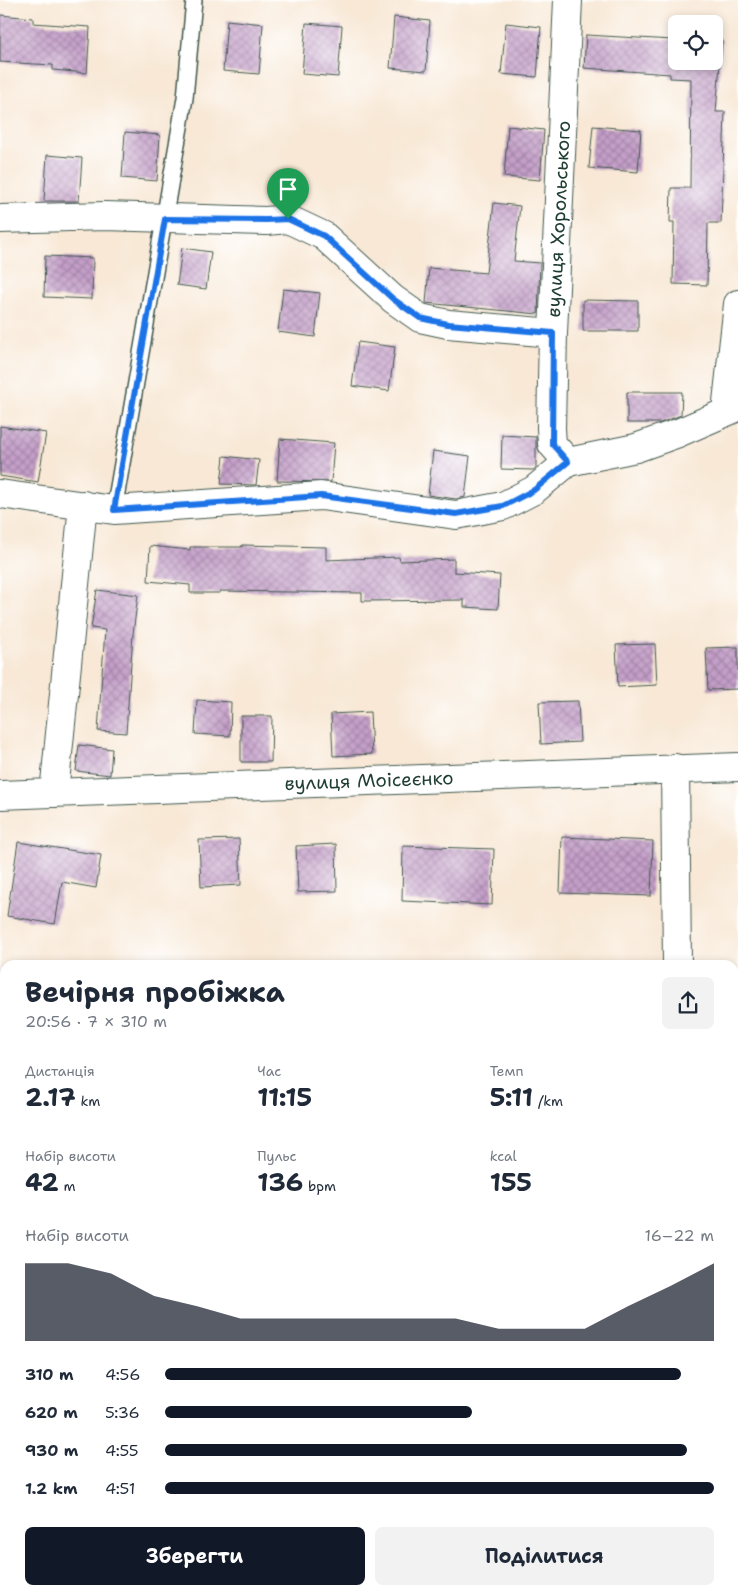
<!DOCTYPE html>
<html lang="uk">
<head>
<meta charset="utf-8">
<style>
	:root { --surface:#fff; --page:#f2f2f3; --text:#1f2937; --muted:#747a83; --accent:#111827 }
	body { margin:0; font-family:"Shantell Sans",sans-serif; background:var(--page); color:var(--text); height:100vh; display:flex; flex-direction:column; font-size:19px; white-space:nowrap }
	* { box-sizing:border-box; margin:0 }
	p { font-size:16px; color:var(--muted) }
	.icon { flex:none; width:28px; height:28px; fill:none; stroke:currentColor; stroke-width:2; stroke-linecap:round; stroke-linejoin:round }
	.map { position:relative; flex:1; overflow:hidden }
	.sheet { position:absolute; left:0px; top:960px; width:739px; height:635px; display:flex; flex-direction:column; background:var(--surface); border-radius:15px 15px 0 0; box-shadow:0 2px 8px #0003 }
	.sheet>* { flex:none }
	.fabs { position:absolute; left:668px; top:15px; display:grid; gap:10px }
	.fabs a { display:grid; place-items:center; width:55px; height:55px; border-radius:8px; background:var(--surface); box-shadow:0 2px 8px #0003; font-size:25px }
	.pin { position:absolute; display:grid; place-items:center; width:42px; height:42px; color:#fff; margin:-51px -21px; border-radius:50% 50% 50% 0; rotate:-45deg; box-shadow:0 0 5px #0007 }
	.pin .icon { rotate:45deg }
	.round { display:grid; place-items:center; flex:none; width:52px; height:52px; border-radius:8px; background:var(--page) }
	.summary { display:flex; align-items:center; justify-content:space-between; height:85px; padding:0 25px }
	h1 { font-size:28px; font-weight:700; line-height:38px }
	.figures { display:grid; grid-template-columns:repeat(3,1fr); gap:8px; height:85px; padding:5px 25px }
	.figures div { display:grid; align-content:center }
	.figures b { font-size:25px; font-weight:700 }
	.figures small { font-size:14px; font-weight:400 }
	.figures p { font-size:14px }
	.chart { height:140px; padding:10px 25px }
	.chart p { display:flex; justify-content:space-between }
	.chart svg { width:100%; height:90px; margin-top:5px; fill:var(--accent); opacity:.7 }
	.button { display:flex; gap:10px; margin-top:auto; padding:10px 25px }
	.button a { flex:1; height:58px; border-radius:8px; background:var(--accent); color:#fff; font-size:20px; font-weight:700; line-height:58px; text-align:center }
	.button a+a { background:var(--page); color:var(--text) }
	ul { padding:0 25px; list-style:none; font-size:16px }
	li { display:grid; grid-template-columns:80px 60px 1fr; align-items:center; height:38px }
	li i { height:12px; border-radius:6px; background:var(--accent) }
	.map>svg:first-child { display:block }
	.forest { fill:url(#forest-crowns); stroke:#4c7651 }
	.building { fill:url(#building-cross-hatch) }
	.lines { fill:none; stroke-linecap:round; stroke-linejoin:round }
	.lane-casing { stroke:#40574c; stroke-width:18 }
	.street-casing { stroke:#40574c; stroke-width:30 }
	.secondary-casing { stroke:#40574c; stroke-width:30 }
	.lane { stroke:#fff; stroke-width:15 }
	.street { stroke:#fff; stroke-width:28 }
	.secondary { stroke:#fff; stroke-width:28 }
	.route-casing { stroke:#fff; stroke-width:10 }
	.route { stroke:#1a73e8; stroke-width:6 }
	.labels { text-anchor:middle; stroke-width:4; stroke-linejoin:round; paint-order:stroke }
	.street-label { font-size:19px; fill:#1f3d34; stroke:#fff }
</style>
</head>
<body>
<div class="map">
<svg width="738" height="1595" viewBox="0 0 738 1595">
	<defs>
		<pattern id="forest-crowns" width="20" height="18" patternUnits="userSpaceOnUse" patternTransform="scale(1.25)"><rect width="20" height="18" fill="#78b06e"/><path d="M2 6a3 3 0 1 1 6 0M12 15a3 3 0 1 1 6 0" fill="none" stroke="#62905b"/></pattern>
		<pattern id="building-cross-hatch" width="8" height="8" patternUnits="userSpaceOnUse" patternTransform="scale(1.25)"><rect width="8" height="8" fill="#c59fc9"/><path d="M0 0l8 8M0 8l8-8" fill="none" stroke="#9f83a4"/></pattern>
	</defs>
	<rect width="100%" height="100%" fill="#fff"/>
	<filter id="ink" filterUnits="userSpaceOnUse"><feTurbulence type="fractalNoise" baseFrequency=".02" numOctaves="2"/><feDisplacementMap in="SourceGraphic" scale="10" xChannelSelector="R" yChannelSelector="G"/><feConvolveMatrix kernelMatrix="1 2 1 2 8 2 1 2 1" color-interpolation-filters="sRGB"/></filter>
	<filter id="wash" filterUnits="userSpaceOnUse"><feTurbulence type="fractalNoise" baseFrequency=".0096" numOctaves="4" result="noise"/><feDisplacementMap in="SourceGraphic" scale="20" xChannelSelector="R" yChannelSelector="G"/><feGaussianBlur stdDeviation="1.12" result="paint"/><feColorMatrix in="noise" values="0 0 0 0 0 0 0 0 0 0 0 0 0 0 0 0 0 1.4 0 .05"/><feComposite in="paint" operator="in"/></filter>
	<g filter="url(#wash)">
		<rect width="100%" height="100%" fill="#f8e8d5"/>
		<!-- forest -->
		<path class="forest" d="M0,1447L5,1452V1590H191L201,1595H0Z"/>
		<g id="blocks">
			<!-- building -->
			<path class="building" d="M0,15L33,18V23L90,27L87,73L53,70V65L0,62Z
				M394,17L430,21L426,71L390,68Z
				M227,20L263,24L259,74L223,71Z
				M306,23L342,26L338,77L302,74Z
				M506,23L541,27L537,77L501,74Z
				M586,35L673,40V36H676V61H714V39L722,40L716,112H725L721,223H708L707,285L673,284L674,222H670L671,188H690L691,79L670,78V74L584,68Z
				M508,126L544,130L540,180L504,177Z
				M593,126L641,130L638,172L589,168Z
				M125,132L160,135L157,181L122,178Z
				M47,155L82,158L79,201H44Z
				M494,203L520,206L514,261L540,263L538,314L426,303L429,268L486,273Z
				M182,248L211,252L206,289L177,285Z
				M45,256L93,258L92,299L44,297Z
				M283,289L320,293L315,337L278,332Z
				M583,300L638,301V331H583Z
				M358,342L395,347L389,391L352,386Z
				M627,392H682L681,415L660,423H627Z
				M0,426L46,433L38,482L0,476Z
				M502,435L536,437V468L533,470L501,469Z
				M280,439L334,443L331,482L277,481Z
				M433,451L470,456L465,497L456,499L428,495Z
				M224,456L259,460L256,485L221,484Z
				M242,545L326,547V560L399,557L400,561L454,559V572L500,575L498,609L464,607V600L362,601V593L220,591V593H190V585L148,581L150,546L190,550V547H242Z
				M97,590L138,595L133,634L126,733L98,731L105,630L91,628Z
				M655,644L657,685L618,687L616,645Z
				M738,647V689L708,690L706,648Z
				M197,700L231,702L230,736L195,734Z
				M578,701L580,742L541,744L539,702Z
				M370,712L372,754L333,756L331,714Z
				M241,716H272L271,762H241Z
				M79,745L112,749L110,775L76,771Z
				M562,837L653,841L651,896L560,893Z
				M239,839L241,885L201,887L199,840Z
				M18,842L101,855L96,888L62,882L55,924L7,916Z
				M336,844L337,891L298,892L296,846Z
				M403,846L494,849L492,905L402,901Z"/>
		</g>
	</g>
	<g filter="url(#ink)">
		<use href="#blocks" fill-opacity="0" stroke="#40574c" stroke-width="1"/>
		<g class="lines">
			<!-- lane casing -->
			<g class="lane-casing">
				<path id="lane" d="M114,510L185,98L194,0
					M734,1178L738,1175"/>
			</g>
			<!-- street casing -->
			<g class="street-casing">
				<path id="street" d="M0,219L105,216L266,221L288,219L324,236L393,299L420,318L448,324L553,333
					M726,411L738,304
					M568,462L552,444L551,428L553,333L568,0
					M0,494L114,510L321,496L456,515L503,506L534,490L568,462L636,448L678,433L738,407
					M54,793L83,505"/>
			</g>
			<!-- secondary casing -->
			<g class="secondary-casing">
				<path id="secondary" d="M675,768L677,965
					M0,795L738,767
					M734,1457L738,1476"/>
			</g>
			<!-- lane -->
			<use href="#lane" class="lane"/>
			<!-- street -->
			<use href="#street" class="street"/>
			<!-- secondary -->
			<use href="#secondary" class="secondary"/>
		</g>
	</g>
	<g class="lines" filter="url(#ink)">
		<!-- route casing -->
		<g class="route-casing">
			<path id="route" d="M165,219L266,220L288,219L324,236L393,299L420,318L448,324L553,333L552,444L568,462L534,490L503,506L456,514L321,496L114,510Z"/>
		</g>
		<!-- route -->
		<use href="#route" class="route"/>
	</g>
	<g class="labels">
		<!-- street labels -->
		<g class="street-label">
			<text transform="translate(558 219) rotate(-87)" y="7">вулиця Хорольського</text>
			<text transform="translate(369 780) rotate(-2)" y="7">вулиця Моісеєнко</text>
		</g>
	</g>
</svg>
<div class="fabs">
<a><svg class="icon" aria-label="locate" viewBox="0 0 24 24"><circle cx="12" cy="12" r="6"/><path d="M12 2v4M12 18v4M2 12h4M18 12h4"/></svg></a>
</div>
<div class="pin" style="left:288px;top:219px;background:#1e9e55"><svg class="icon" aria-label="arrive" viewBox="0 0 24 24"><path d="M6 21V4h12l-3 4 3 4H6"/></svg></div>
<section class="sheet">
<div class="summary"><div><h1>Вечірня пробіжка</h1><p>20:56 · 7 × 310 m</p></div><a class="round"><svg class="icon" aria-label="share" viewBox="0 0 24 24"><path d="M12 15V3M7 8l5-5 5 5M5 13v7h14v-7"/></svg></a></div>
<div class="figures">
<div><p>Дистанція</p><b>2.17<small> km</small></b></div>
<div><p>Час</p><b>11:15</b></div>
<div><p>Темп</p><b>5:11<small> /km</small></b></div>
</div>
<div class="figures">
<div><p>Набір висоти</p><b>42<small> m</small></b></div>
<div><p>Пульс</p><b>136<small> bpm</small></b></div>
<div><p>kcal</p><b>155</b></div>
</div>
<div class="chart"><p><span>Набір висоти</span>16–22 m</p>
<svg viewBox="0 0 160 44" preserveAspectRatio="none"><path d="M0 44V6L10 6L20 11L30 22L40 27L50 33L60 33L70 33L80 33L90 33L100 33L110 38L120 38L130 38L140 27L150 17L160 6V44z"/></svg>
</div>
<ul>
<li><b>310 m</b>4:56<i style="width:94%"></i></li>
<li><b>620 m</b>5:36<i style="width:56%"></i></li>
<li><b>930 m</b>4:55<i style="width:95%"></i></li>
<li><b>1.2 km</b>4:51<i style="width:100%"></i></li>
</ul>
<div class="button"><a>Зберегти</a><a>Поділитися</a></div>
</section>
</div>
</body>
</html>
